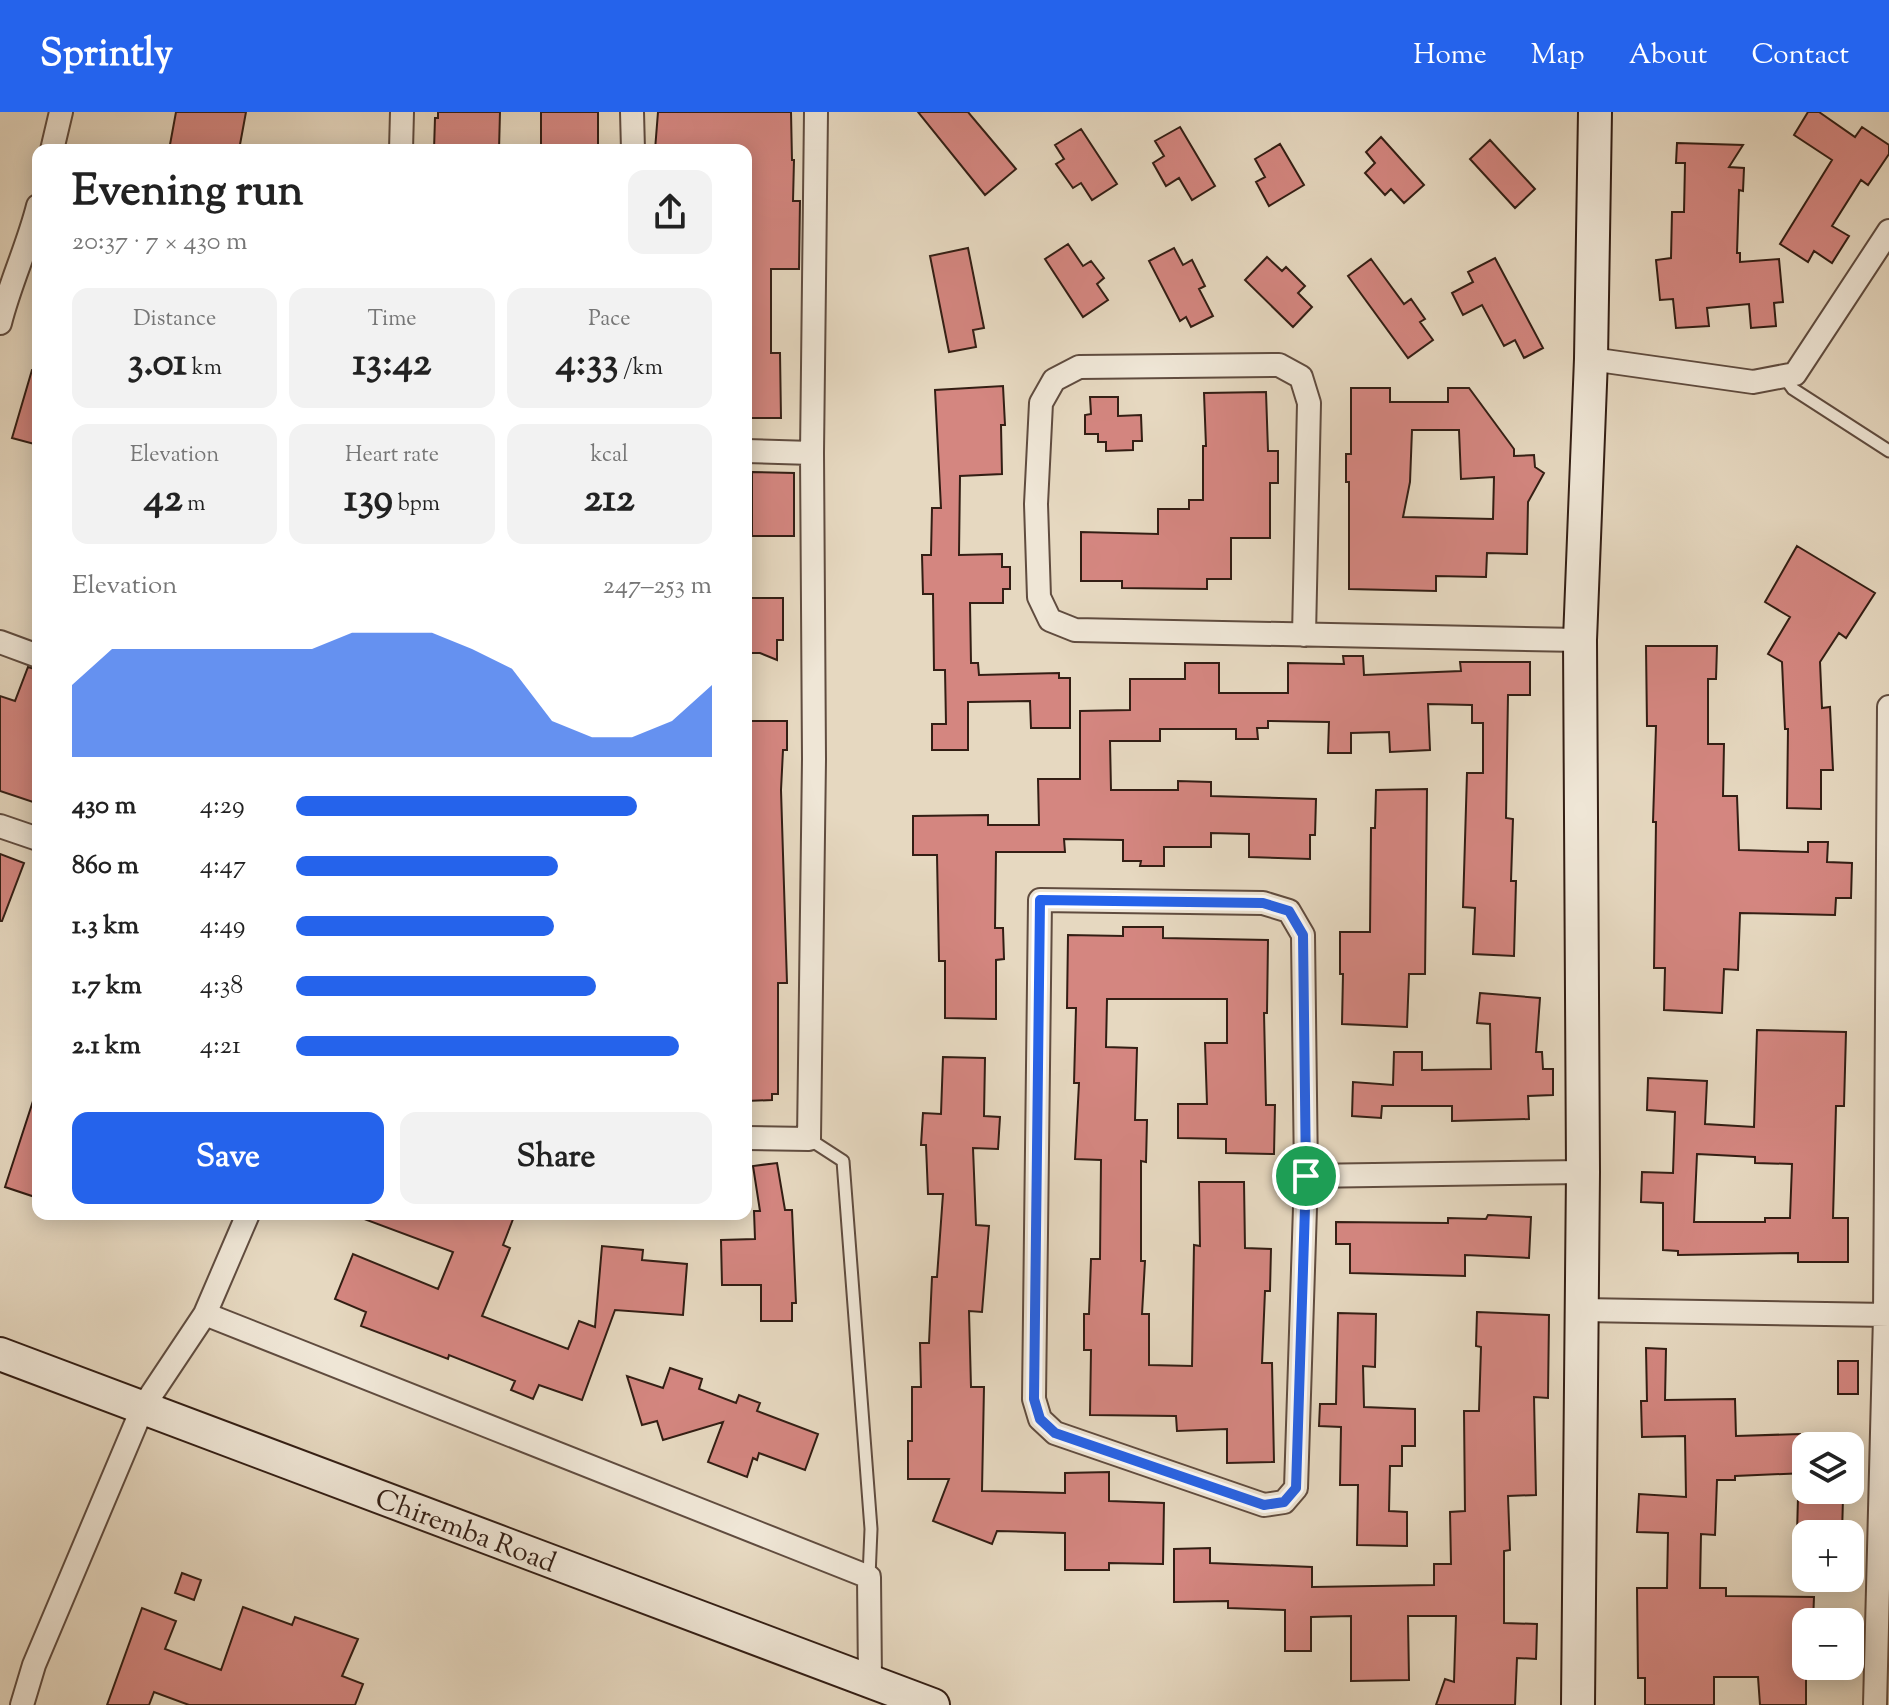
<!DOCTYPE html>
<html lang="en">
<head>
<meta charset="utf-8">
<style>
	:root { --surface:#fff; --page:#f2f2f2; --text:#222; --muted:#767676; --accent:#2563eb }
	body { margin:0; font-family:"Sorts Mill Goudy",serif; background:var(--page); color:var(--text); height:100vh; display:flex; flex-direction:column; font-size:30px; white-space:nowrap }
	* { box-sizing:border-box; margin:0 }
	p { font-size:26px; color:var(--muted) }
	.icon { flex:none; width:44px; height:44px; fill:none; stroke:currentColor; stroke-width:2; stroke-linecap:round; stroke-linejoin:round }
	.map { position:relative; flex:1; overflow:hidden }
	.details { position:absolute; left:32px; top:32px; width:720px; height:1076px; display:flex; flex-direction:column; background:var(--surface); border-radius:16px; box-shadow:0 4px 20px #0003 }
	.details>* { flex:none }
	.controls { position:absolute; left:1792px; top:1320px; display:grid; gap:16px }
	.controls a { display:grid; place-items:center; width:72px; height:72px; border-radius:16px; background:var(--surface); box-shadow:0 4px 20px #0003; font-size:40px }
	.pin { position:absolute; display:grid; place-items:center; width:68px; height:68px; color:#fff; margin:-34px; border:4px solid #fff; border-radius:50%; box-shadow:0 2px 8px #0007 }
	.round { display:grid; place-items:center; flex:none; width:84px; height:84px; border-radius:16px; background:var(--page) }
	.summary { display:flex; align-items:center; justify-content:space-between; height:136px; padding:0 40px }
	h1 { font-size:44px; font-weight:800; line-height:60px }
	.metrics { display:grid; grid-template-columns:repeat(3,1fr); gap:12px; height:136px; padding:8px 40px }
	.metrics div { display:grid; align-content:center; border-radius:16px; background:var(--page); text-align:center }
	.metrics b { font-size:40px; font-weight:800 }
	.metrics small { font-size:22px; font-weight:400 }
	.metrics p { font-size:22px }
	.chart { height:224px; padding:16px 40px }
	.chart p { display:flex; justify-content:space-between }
	.chart svg { width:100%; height:144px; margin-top:8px; fill:var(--accent); opacity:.7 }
	.action { display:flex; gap:16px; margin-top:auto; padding:16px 40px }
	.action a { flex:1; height:92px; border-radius:16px; background:var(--accent); color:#fff; font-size:32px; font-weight:800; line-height:92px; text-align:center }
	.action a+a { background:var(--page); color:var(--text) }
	ul { padding:0 40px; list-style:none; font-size:26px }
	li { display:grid; grid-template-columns:128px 96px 1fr; align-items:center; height:60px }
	li i { height:20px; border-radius:10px; background:var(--accent) }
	header { display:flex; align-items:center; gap:48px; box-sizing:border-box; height:112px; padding:0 40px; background:var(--accent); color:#fff }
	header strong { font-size:38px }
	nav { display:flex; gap:44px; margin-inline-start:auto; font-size:28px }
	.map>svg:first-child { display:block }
	.building { fill:#d48680; stroke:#331e14; stroke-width:2; fill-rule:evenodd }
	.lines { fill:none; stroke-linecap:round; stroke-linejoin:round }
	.lane-casing { stroke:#604c3f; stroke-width:15 }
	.street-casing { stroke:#604c3f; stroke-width:26 }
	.secondary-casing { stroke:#331e14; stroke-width:36 }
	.lane { stroke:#efe6d6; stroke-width:11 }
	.street { stroke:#efe6d6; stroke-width:22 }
	.secondary { stroke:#efe6d6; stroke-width:32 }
	.route-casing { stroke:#fff; stroke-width:16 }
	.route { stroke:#2563eb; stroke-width:10 }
	.labels { text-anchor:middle; stroke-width:6; stroke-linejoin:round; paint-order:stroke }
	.street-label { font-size:28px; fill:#331e14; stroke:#efe6d6 }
</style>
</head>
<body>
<header>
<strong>Sprintly</strong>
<nav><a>Home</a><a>Map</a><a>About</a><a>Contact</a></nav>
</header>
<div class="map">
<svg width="1889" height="1593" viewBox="0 0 1889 1593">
	<rect width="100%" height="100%" fill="#e6d8c0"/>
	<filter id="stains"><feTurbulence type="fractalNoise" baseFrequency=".0025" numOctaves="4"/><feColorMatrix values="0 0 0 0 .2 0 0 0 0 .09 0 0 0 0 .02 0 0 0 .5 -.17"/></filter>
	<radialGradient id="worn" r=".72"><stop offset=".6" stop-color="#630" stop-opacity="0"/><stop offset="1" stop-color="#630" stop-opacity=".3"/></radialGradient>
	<!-- building -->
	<path class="building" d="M176,0H246L239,38H169Z
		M438,0H500L499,38H434L435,6H438Z
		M541,0H598V35H589L590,38H541Z
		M658,0H791L792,48H794L793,89H800L799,157H771V241H780L781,306H746V38H655Z
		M918,0H968L1016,57L985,83Z
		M1808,0H1819L1855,25L1862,15L1889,33V42L1868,73L1861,68L1832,114L1849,124L1832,151L1814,139L1808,150L1780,132L1832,48L1794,23Z
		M1180,15L1215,74L1192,88L1179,66L1166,74L1153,51L1164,44L1155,29Z
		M1081,17L1117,72L1092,88L1081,71L1073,76L1056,52L1064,47L1055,33Z
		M1381,25L1424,73L1404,91L1391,77L1385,83L1365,61L1375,51L1366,40Z
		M1490,28L1535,77L1515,96L1470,47Z
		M1677,31L1743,33L1729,55L1744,56L1743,79L1739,78L1737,141H1740V150L1779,147L1783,190L1774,191L1776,214L1751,216L1749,192L1707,196L1709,214L1676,216L1673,187L1660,188L1656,148L1671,146L1672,100H1684L1685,51H1676Z
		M1280,32L1304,73L1269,94L1256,70L1265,65L1255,47Z
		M1068,132L1083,154L1091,149L1104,166L1097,172L1108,188L1083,205L1045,147Z
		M968,136L984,216L973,218L976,235L949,240L930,144Z
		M1174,136L1183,153L1192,148L1205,174L1199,177L1213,204L1191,215L1186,205L1180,209L1149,149Z
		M1267,145L1282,159L1286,155L1305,174L1298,181L1312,195L1293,215L1245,168Z
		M1495,146L1543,236L1524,246L1515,228L1504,234L1482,193L1463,203L1452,181L1473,170L1468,160Z
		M1371,147L1404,192L1411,187L1425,207L1420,210L1433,228L1408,246L1348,164Z
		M32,258H38V333L12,326Z
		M1003,274L1005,313H1001L1002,362L960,364L959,443L1002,442V455H1010V477H1003V491H970L971,551H978L979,563L1059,561V566H1070V616H1031L1030,589L968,590V638H932V612H946L945,558H934L933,482H923L922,443H931L932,396H941L935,278Z
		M1351,276H1390V290H1448V276H1469L1514,337V344L1534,343L1535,355L1544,361L1528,390L1527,442L1487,441L1486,465L1436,464V479L1349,477V370H1346V342H1351ZM1412,318H1459L1461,367L1494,365L1493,407L1403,405L1410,370Z
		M1266,280L1268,339H1278V371H1270V426H1231V467H1207V477L1122,476V469H1081V420L1158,422V397H1189V388H1203V334H1206L1204,281Z
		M1090,285H1118V304L1141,303L1142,329H1133V338L1106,339V330H1098V322H1085V303L1091,302Z
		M752,360L794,361V424H752Z
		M1797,434L1875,481L1846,526L1839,521L1820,550L1822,596L1830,595L1833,658H1821V697L1787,696L1788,617H1785L1782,550L1768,542L1790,505L1765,490Z
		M746,486H783V528H777V548L760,541H748Z
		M1646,534H1717L1716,567H1708V632H1724L1723,684H1737L1739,738L1808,740V730H1828L1827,750L1852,751L1851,786H1836L1835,803L1740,801L1738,858L1724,857L1722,901L1664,898L1665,856H1654L1656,710H1653L1656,614H1647Z
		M1343,544H1363L1364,563L1461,559L1460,550H1530V583H1508L1506,706L1513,707L1511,769H1516L1514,844L1473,842L1475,796L1463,795L1467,661H1483V611H1472V593L1428,592L1430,638L1390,640L1389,620L1351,621V641H1328L1329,610L1268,609V616H1257L1258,627H1236V617H1160V629H1110L1111,678H1178V669L1211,670V684L1316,687L1315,723H1310V747L1249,745V722L1211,721V735H1164V754H1140L1141,749H1123V728L1064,727L1065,740H996L995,816H1003L1004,847L996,848V907L945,906V849H939L937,743H913V704L988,703V713H1039L1038,667H1080V599L1130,598V567H1185V551H1219V581H1288V551L1344,552Z
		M28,555L38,558V674L33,690L0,679V584L15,589Z
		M746,609H787V638H783L781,678L787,871H778V982H772V988L746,989Z
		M1427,677L1425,862H1409L1407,915L1342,912L1343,862H1340V820H1370L1371,716H1375L1376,678Z
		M0,742L24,751L2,809H0Z
		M1123,815H1163V826L1268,828L1267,901H1264L1266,993H1275L1274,1042L1226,1041V1027L1178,1026V992H1207L1205,931H1227V887H1107L1106,935L1137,936L1135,1008H1147L1146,1050L1141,1049V1149H1145L1142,1202H1149V1253L1192,1254L1194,1133L1200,1134L1199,1070H1244L1245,1136L1271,1137L1270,1179H1265L1262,1251H1272L1274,1350L1227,1351V1317L1177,1319L1176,1304L1090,1303L1091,1238H1084V1202H1089L1091,1147H1100L1101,1048L1075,1047L1079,971H1074L1076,896H1067L1068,823L1123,824Z
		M1480,881L1540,886L1536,940H1542L1543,957H1553V983L1528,984L1529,1007L1452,1009V994H1382L1381,1006L1352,1004L1353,970L1393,973L1394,940H1422V958L1491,957L1490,912L1477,911Z
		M1757,918L1846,920L1844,994H1836L1833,1106H1848V1150H1798V1141L1678,1143V1139L1663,1138V1091L1641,1090L1642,1060L1673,1061L1675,1000L1647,998L1648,966L1707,969L1705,1012L1754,1015ZM1697,1042L1755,1045V1051L1792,1052L1790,1106H1765V1110H1694Z
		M943,945L985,946L984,1004L1000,1005L998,1037L973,1036L976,1113L989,1114L982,1200L969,1199L971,1275H984L982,1379L1065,1381V1361L1109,1360V1389L1164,1391L1163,1452L1109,1451V1458H1065V1421L997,1419L992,1432L933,1409L949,1367H908V1329H912V1275H921L920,1231H929L932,1165H937L943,1082H928L926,1033H921L923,1001L941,1002Z
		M34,986L38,987V1086L5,1075Z
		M777,1051L785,1098H792L796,1191H792V1209H761V1173H722L721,1128L755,1127L754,1099H760L753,1054Z
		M357,1102H515L503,1133L510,1136L482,1204L568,1237L579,1209L595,1215L602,1134L643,1138L642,1148L687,1152L683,1203L615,1198L582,1288L539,1273L533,1287L511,1278L515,1269L449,1243L448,1247L361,1214L366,1200L335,1187L353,1142L438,1177L453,1140L356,1104Z
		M1488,1103L1531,1105L1529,1146L1465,1143V1164L1350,1161V1132H1336V1110L1448,1111V1106L1486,1107Z
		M1477,1200L1549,1203L1548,1286L1534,1285L1536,1383L1508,1384L1510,1438L1504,1439V1511L1537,1512L1536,1547L1517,1546L1515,1593H1436L1445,1567L1454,1570L1456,1504H1408L1409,1568L1351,1569V1504L1311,1505V1539H1285V1498L1228,1496V1489L1174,1490V1437L1210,1436V1451L1312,1455V1475L1434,1473V1452H1451L1450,1400L1465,1399L1464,1299H1479L1481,1235L1476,1234Z
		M1338,1201L1376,1202L1375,1255L1363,1254L1364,1295L1415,1297V1334H1402V1354H1390L1389,1399L1407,1400V1434L1357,1433L1358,1373H1340L1341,1315L1319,1314L1320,1292H1336Z
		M1646,1236L1666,1237L1665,1288L1735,1287L1736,1324L1800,1322L1801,1336H1806V1361L1735,1364V1368H1717L1715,1423L1701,1422L1700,1476H1726V1484L1814,1485L1813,1510H1806V1593H1760L1758,1565H1714V1593H1645V1566H1638L1637,1476H1667L1668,1421L1637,1420L1639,1382L1686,1385L1685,1324L1642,1325L1641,1289H1647Z
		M1838,1249H1858V1282H1838Z
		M670,1256L702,1267L699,1277L736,1291L739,1283L760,1291L757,1299L818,1322L805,1358L759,1341L757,1348L753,1346L747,1365L708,1350L723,1310L663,1328L657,1309L642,1313L627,1264L663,1276Z
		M1798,1385L1843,1386L1842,1422H1797Z
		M182,1461L201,1468L194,1488L175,1481Z
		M243,1495L292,1513L295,1505L358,1527L342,1564L363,1572L355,1593H189L154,1580L149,1593H107L142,1496L176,1509L165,1537L221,1558Z"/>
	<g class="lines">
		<!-- lane casing -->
		<g class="lane-casing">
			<path id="lane" d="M1785,266L1793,277L1889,339
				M809,1027L843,1049L871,1417L869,1465"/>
		</g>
		<!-- street casing -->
		<g class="street-casing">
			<path id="street" d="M632,0L633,38
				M52,38L61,0
				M401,38L402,0
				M0,211C10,171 28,134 38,94
				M1591,247L1753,270L1795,262L1889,119
				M746,339L812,341
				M1304,523L1309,291L1301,265L1279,253L1079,255L1054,268L1041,291L1036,392L1039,485L1050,508L1075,518L1580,528
				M0,530L38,544
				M0,714L38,727
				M1040,788L1263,791L1289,799L1303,823L1306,1064L1296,1376L1284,1390L1264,1393L1055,1321L1040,1307L1034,1287Z
				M746,1026L809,1027L814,647L812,341L816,0
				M1306,1064L1583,1060
				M1581,1198L1889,1203
				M205,1202L869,1465L870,1569
				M22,1593L34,1553L143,1295L205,1202L248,1102
				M1875,1593L1885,1204L1889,595"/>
		</g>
		<!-- secondary casing -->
		<g class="secondary-casing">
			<g id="secondary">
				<path id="s1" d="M0,1242L933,1593"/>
				<path d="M1578,1593L1583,1060L1580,528L1591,247L1595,0"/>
			</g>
		</g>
		<!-- lane -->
		<use href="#lane" class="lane"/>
		<!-- street -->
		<use href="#street" class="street"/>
		<!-- secondary -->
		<use href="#secondary" class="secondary"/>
	</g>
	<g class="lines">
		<!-- route casing -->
		<g class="route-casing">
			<path id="route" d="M1040,788L1263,791L1289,799L1303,823L1306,1064L1296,1376L1284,1390L1264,1393L1055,1321L1040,1307L1034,1287Z"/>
		</g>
		<!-- route -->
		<use href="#route" class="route"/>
	</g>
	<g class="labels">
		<!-- street labels -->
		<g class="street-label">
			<text dy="10" stroke="none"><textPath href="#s1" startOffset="498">Chiremba Road</textPath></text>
		</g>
	</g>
	<rect width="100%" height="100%" filter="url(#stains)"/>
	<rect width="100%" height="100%" fill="url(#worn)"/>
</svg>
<div class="controls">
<a><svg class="icon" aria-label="layers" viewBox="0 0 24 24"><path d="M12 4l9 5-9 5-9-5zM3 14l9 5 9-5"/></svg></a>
<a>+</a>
<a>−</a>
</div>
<div class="pin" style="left:1306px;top:1064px;background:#1e9e55"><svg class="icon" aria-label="arrive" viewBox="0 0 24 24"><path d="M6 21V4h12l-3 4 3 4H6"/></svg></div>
<section class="details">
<div class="summary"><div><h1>Evening run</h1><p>20:37 · 7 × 430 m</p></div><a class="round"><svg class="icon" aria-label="share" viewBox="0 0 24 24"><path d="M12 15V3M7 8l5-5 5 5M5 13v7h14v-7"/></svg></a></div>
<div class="metrics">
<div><p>Distance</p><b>3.01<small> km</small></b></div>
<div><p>Time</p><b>13:42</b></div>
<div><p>Pace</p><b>4:33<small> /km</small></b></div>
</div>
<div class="metrics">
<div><p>Elevation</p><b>42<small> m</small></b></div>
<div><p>Heart rate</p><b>139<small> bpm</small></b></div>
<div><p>kcal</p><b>212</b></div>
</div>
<div class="chart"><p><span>Elevation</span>247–253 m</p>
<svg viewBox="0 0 160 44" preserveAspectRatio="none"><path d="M0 44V22L10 11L20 11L30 11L40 11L50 11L60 11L70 6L80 6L90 6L100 11L110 17L120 33L130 38L140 38L150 33L160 22V44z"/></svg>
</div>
<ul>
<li><b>430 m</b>4:29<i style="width:82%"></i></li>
<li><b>860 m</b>4:47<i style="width:63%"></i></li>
<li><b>1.3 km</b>4:49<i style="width:62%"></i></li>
<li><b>1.7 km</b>4:38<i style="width:72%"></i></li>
<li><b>2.1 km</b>4:21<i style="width:92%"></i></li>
</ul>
<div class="action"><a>Save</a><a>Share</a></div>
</section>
</div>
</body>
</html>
